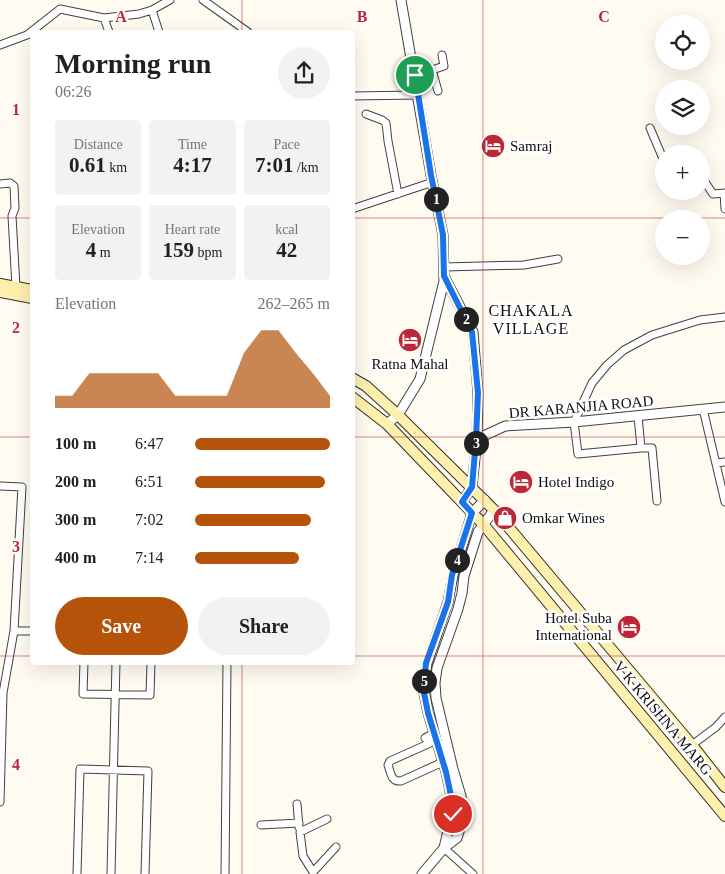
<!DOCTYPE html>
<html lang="en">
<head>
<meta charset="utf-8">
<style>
	:root { --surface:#fff; --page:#f2f2f2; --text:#202124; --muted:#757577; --accent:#b45309 }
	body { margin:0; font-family:"Times New Roman",serif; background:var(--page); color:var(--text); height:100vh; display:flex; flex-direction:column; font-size:19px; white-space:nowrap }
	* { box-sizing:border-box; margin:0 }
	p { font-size:16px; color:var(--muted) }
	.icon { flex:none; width:28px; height:28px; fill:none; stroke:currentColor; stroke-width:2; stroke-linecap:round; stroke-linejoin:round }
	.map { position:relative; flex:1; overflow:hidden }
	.sheet { position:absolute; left:30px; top:30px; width:325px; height:635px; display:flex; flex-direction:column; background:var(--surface); border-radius:5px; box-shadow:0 5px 20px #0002 }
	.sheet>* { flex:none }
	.buttons { position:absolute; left:655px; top:15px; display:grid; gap:10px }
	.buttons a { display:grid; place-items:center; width:55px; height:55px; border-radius:50%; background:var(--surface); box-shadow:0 5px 20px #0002; font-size:25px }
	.pin { position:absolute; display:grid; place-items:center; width:42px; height:42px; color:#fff; margin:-21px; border:2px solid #fff; border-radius:50%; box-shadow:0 1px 5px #0007 }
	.km { position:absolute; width:25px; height:25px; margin:-12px; border-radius:50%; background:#222; color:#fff; font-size:14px; line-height:25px; text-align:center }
	.round { display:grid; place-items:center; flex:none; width:52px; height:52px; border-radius:26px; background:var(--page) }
	.head { display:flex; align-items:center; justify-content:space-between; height:85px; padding:0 25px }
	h1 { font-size:28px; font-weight:800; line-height:38px }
	.figures { display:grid; grid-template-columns:repeat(3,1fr); gap:8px; height:85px; padding:5px 25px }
	.figures div { display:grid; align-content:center; border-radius:5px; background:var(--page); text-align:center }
	.figures b { font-size:21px; font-weight:800 }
	.figures small { font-size:14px; font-weight:400 }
	.figures p { font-size:14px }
	.chart { height:140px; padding:10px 25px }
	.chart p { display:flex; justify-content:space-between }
	.chart svg { width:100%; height:90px; margin-top:5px; fill:var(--accent); opacity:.7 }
	.button { display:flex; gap:10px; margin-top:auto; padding:10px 25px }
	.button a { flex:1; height:58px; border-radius:30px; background:var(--accent); color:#fff; font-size:20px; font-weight:800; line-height:58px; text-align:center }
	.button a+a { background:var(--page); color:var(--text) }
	ul { padding:0 25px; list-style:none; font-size:16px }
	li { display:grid; grid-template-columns:80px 60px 1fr; align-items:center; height:38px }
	li i { height:12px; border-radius:6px; background:var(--accent) }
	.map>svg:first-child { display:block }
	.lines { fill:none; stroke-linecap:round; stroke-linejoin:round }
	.minor-casing { stroke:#414141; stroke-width:9 }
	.tertiary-casing { stroke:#414141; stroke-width:11 }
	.secondary-casing { stroke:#303030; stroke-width:12 }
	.minor { stroke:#fff; stroke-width:7 }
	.tertiary { stroke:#fff; stroke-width:9 }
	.secondary { stroke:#fdefac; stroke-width:10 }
	.route-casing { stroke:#fff; stroke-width:10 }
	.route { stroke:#1a73e8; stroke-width:6 }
	.grid { fill:none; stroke:#bc2838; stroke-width:1; stroke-opacity:0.55 }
	.labels { text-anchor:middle; stroke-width:5; stroke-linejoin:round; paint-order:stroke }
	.poi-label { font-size:15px; fill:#0e0e0e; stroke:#fff; text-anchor:start }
	.street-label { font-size:15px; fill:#0e0e0e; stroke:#fff }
	.neighbourhood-label { font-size:16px; letter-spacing:1px; fill:#0e0e0e; stroke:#fff }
	.grid-label { font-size:16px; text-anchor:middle; font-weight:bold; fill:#bc2838; stroke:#fff; stroke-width:5; stroke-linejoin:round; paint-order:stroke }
</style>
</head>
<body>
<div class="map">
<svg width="725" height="874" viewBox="0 0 725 874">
	<rect width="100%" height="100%" fill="#fffbf0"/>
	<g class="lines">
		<!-- minor casing -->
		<g class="minor-casing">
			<path id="minor" d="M203,0L248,32
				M152,10L159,32
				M104,18L109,32
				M0,45L27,35L60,9L104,18L139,14L152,10L170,0
				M415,75L432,70
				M438,91L432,70L444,66L442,55
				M352,96L418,95
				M366,114L382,120L386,123L388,141L398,194
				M650,128L664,161
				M701,176L713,194L725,193
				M0,184L10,183L14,186L15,208L12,216L16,287
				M724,193L725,209
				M352,209L433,182
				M444,267L524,265L558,259
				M703,409L725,502
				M638,416L641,448L578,454L574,422L592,383L607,365L624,350L652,335L700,320L725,317
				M641,448H652L657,501
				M716,463L725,462
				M0,486L22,487L14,631L3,693L0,802
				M14,631H32
				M84,662L83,694L150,695L151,662
				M425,738L434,733
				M437,740L390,761L388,765C391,773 391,782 401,781L443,762
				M692,745L716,727L725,717
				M297,804L299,827
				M327,819L300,832L303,856L313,872L336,847
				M261,825L299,823
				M444,848L473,874
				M77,874L80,769L148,771L145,874
				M111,874L116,662
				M225,874L227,662"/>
		</g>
		<!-- tertiary casing -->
		<g class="tertiary-casing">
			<path id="tertiary" d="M444,276L473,332L478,393L477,439L472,487L462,502
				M387,424L398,415L420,379L444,281L443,235L431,175L401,0
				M477,439L505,426L574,422L725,407
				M444,848L457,838L464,816L461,796L453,769L436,698L435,683L437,668L458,609L462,593L464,576L478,532L494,510
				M422,874L444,848L447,835L452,821L453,814L451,796L446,772L428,713L424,693V683L427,663L448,602L453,575L472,513L485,500"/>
		</g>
		<!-- secondary casing -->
		<g class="secondary-casing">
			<path id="secondary" d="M0,284L32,290
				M0,292L32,298
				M352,378L366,386L398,415L494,510L692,745L725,787
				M352,397L387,424L483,524L725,816"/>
		</g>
		<!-- minor -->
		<use href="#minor" class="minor"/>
		<!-- tertiary -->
		<use href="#tertiary" class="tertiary"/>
		<!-- secondary -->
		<use href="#secondary" class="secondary"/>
	</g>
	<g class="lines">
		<!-- route casing -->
		<g class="route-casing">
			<path id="route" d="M415,75L431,175L443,235L444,276L472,332L478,393L476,439L472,487L462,502L472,513L452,575L448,602L426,663L424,683V693L428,713L446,772L451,796L453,814"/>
		</g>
		<!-- route -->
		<use href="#route" class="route"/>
	</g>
	<!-- grid -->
	<path class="grid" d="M242,0V32M483,0V874M0,218H32M352,218H725M0,437H32M352,437H725M0,656H32M352,656H725M242,662V874"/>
	<!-- icons -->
	<defs>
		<g id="hotel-disc" transform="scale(1.25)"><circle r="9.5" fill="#bc2838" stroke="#fff"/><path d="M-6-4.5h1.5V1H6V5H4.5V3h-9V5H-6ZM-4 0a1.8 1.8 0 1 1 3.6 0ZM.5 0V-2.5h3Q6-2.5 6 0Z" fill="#fff"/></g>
		<g id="shop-disc" transform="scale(1.25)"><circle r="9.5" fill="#bc2838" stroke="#fff"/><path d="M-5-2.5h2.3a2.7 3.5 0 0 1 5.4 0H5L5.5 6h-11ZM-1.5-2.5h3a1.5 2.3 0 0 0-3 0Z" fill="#fff"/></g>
	</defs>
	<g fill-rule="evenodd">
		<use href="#hotel-disc" x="493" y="146"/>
		<use href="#hotel-disc" x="410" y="340"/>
		<use href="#hotel-disc" x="521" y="482"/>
		<use href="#shop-disc" x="505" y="518"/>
		<use href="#hotel-disc" x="629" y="627"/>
	</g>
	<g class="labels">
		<!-- poi labels -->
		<g class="poi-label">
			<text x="510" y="151">Samraj</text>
			<text x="410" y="369" text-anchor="middle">Ratna Mahal</text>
			<text x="538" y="487">Hotel Indigo</text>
			<text x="522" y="523">Omkar Wines</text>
			<text x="612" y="623" text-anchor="end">Hotel Suba<tspan x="612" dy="17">International</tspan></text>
		</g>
		<!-- street labels -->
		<g class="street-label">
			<text transform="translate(581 407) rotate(-5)" y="5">DR KARANJIA ROAD</text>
			<text transform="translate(663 718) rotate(50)" y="5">V K KRISHNA MARG</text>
		</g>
		<!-- neighbourhood labels -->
		<g class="neighbourhood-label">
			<text x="531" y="316">CHAKALA<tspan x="531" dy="18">VILLAGE</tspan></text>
		</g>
	</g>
	<g class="grid-label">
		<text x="121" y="22">A</text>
		<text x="362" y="22">B</text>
		<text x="604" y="22">C</text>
		<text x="16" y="115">1</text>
		<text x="16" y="333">2</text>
		<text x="16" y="552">3</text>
		<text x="16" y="770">4</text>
	</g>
</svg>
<div class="buttons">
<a><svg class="icon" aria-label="locate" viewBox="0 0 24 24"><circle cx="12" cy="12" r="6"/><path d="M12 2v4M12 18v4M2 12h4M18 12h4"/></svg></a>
<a><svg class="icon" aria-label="layers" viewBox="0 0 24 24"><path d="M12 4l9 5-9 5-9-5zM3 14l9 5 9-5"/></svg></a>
<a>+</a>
<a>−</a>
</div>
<div class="pin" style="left:415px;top:75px;background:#1e9e55"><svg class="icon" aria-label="arrive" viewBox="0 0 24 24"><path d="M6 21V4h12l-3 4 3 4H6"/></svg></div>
<div class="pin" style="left:453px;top:814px;background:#d93025"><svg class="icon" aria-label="check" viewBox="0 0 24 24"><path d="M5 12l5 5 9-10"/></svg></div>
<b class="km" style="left:436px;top:199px">1</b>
<b class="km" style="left:466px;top:319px">2</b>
<b class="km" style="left:476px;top:443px">3</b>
<b class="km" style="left:457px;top:560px">4</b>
<b class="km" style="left:424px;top:681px">5</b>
<section class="sheet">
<div class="head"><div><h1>Morning run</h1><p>06:26</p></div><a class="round"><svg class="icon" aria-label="share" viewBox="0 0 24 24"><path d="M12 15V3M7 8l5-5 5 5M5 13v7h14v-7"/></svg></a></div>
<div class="figures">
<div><p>Distance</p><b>0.61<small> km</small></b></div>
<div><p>Time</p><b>4:17</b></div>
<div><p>Pace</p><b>7:01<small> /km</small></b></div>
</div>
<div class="figures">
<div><p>Elevation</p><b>4<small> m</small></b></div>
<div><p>Heart rate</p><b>159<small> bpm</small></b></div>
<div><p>kcal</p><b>42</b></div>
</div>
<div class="chart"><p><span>Elevation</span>262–265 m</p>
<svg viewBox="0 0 160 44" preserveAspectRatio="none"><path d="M0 44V38L10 38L20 27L30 27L40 27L50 27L60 27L70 38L80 38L90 38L100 38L110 17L120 6L130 6L140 17L150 27L160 38V44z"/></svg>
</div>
<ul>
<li><b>100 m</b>6:47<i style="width:100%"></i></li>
<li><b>200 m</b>6:51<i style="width:96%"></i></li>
<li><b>300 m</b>7:02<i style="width:86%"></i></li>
<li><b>400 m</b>7:14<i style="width:77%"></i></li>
</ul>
<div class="button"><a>Save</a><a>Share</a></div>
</section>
</div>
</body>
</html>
